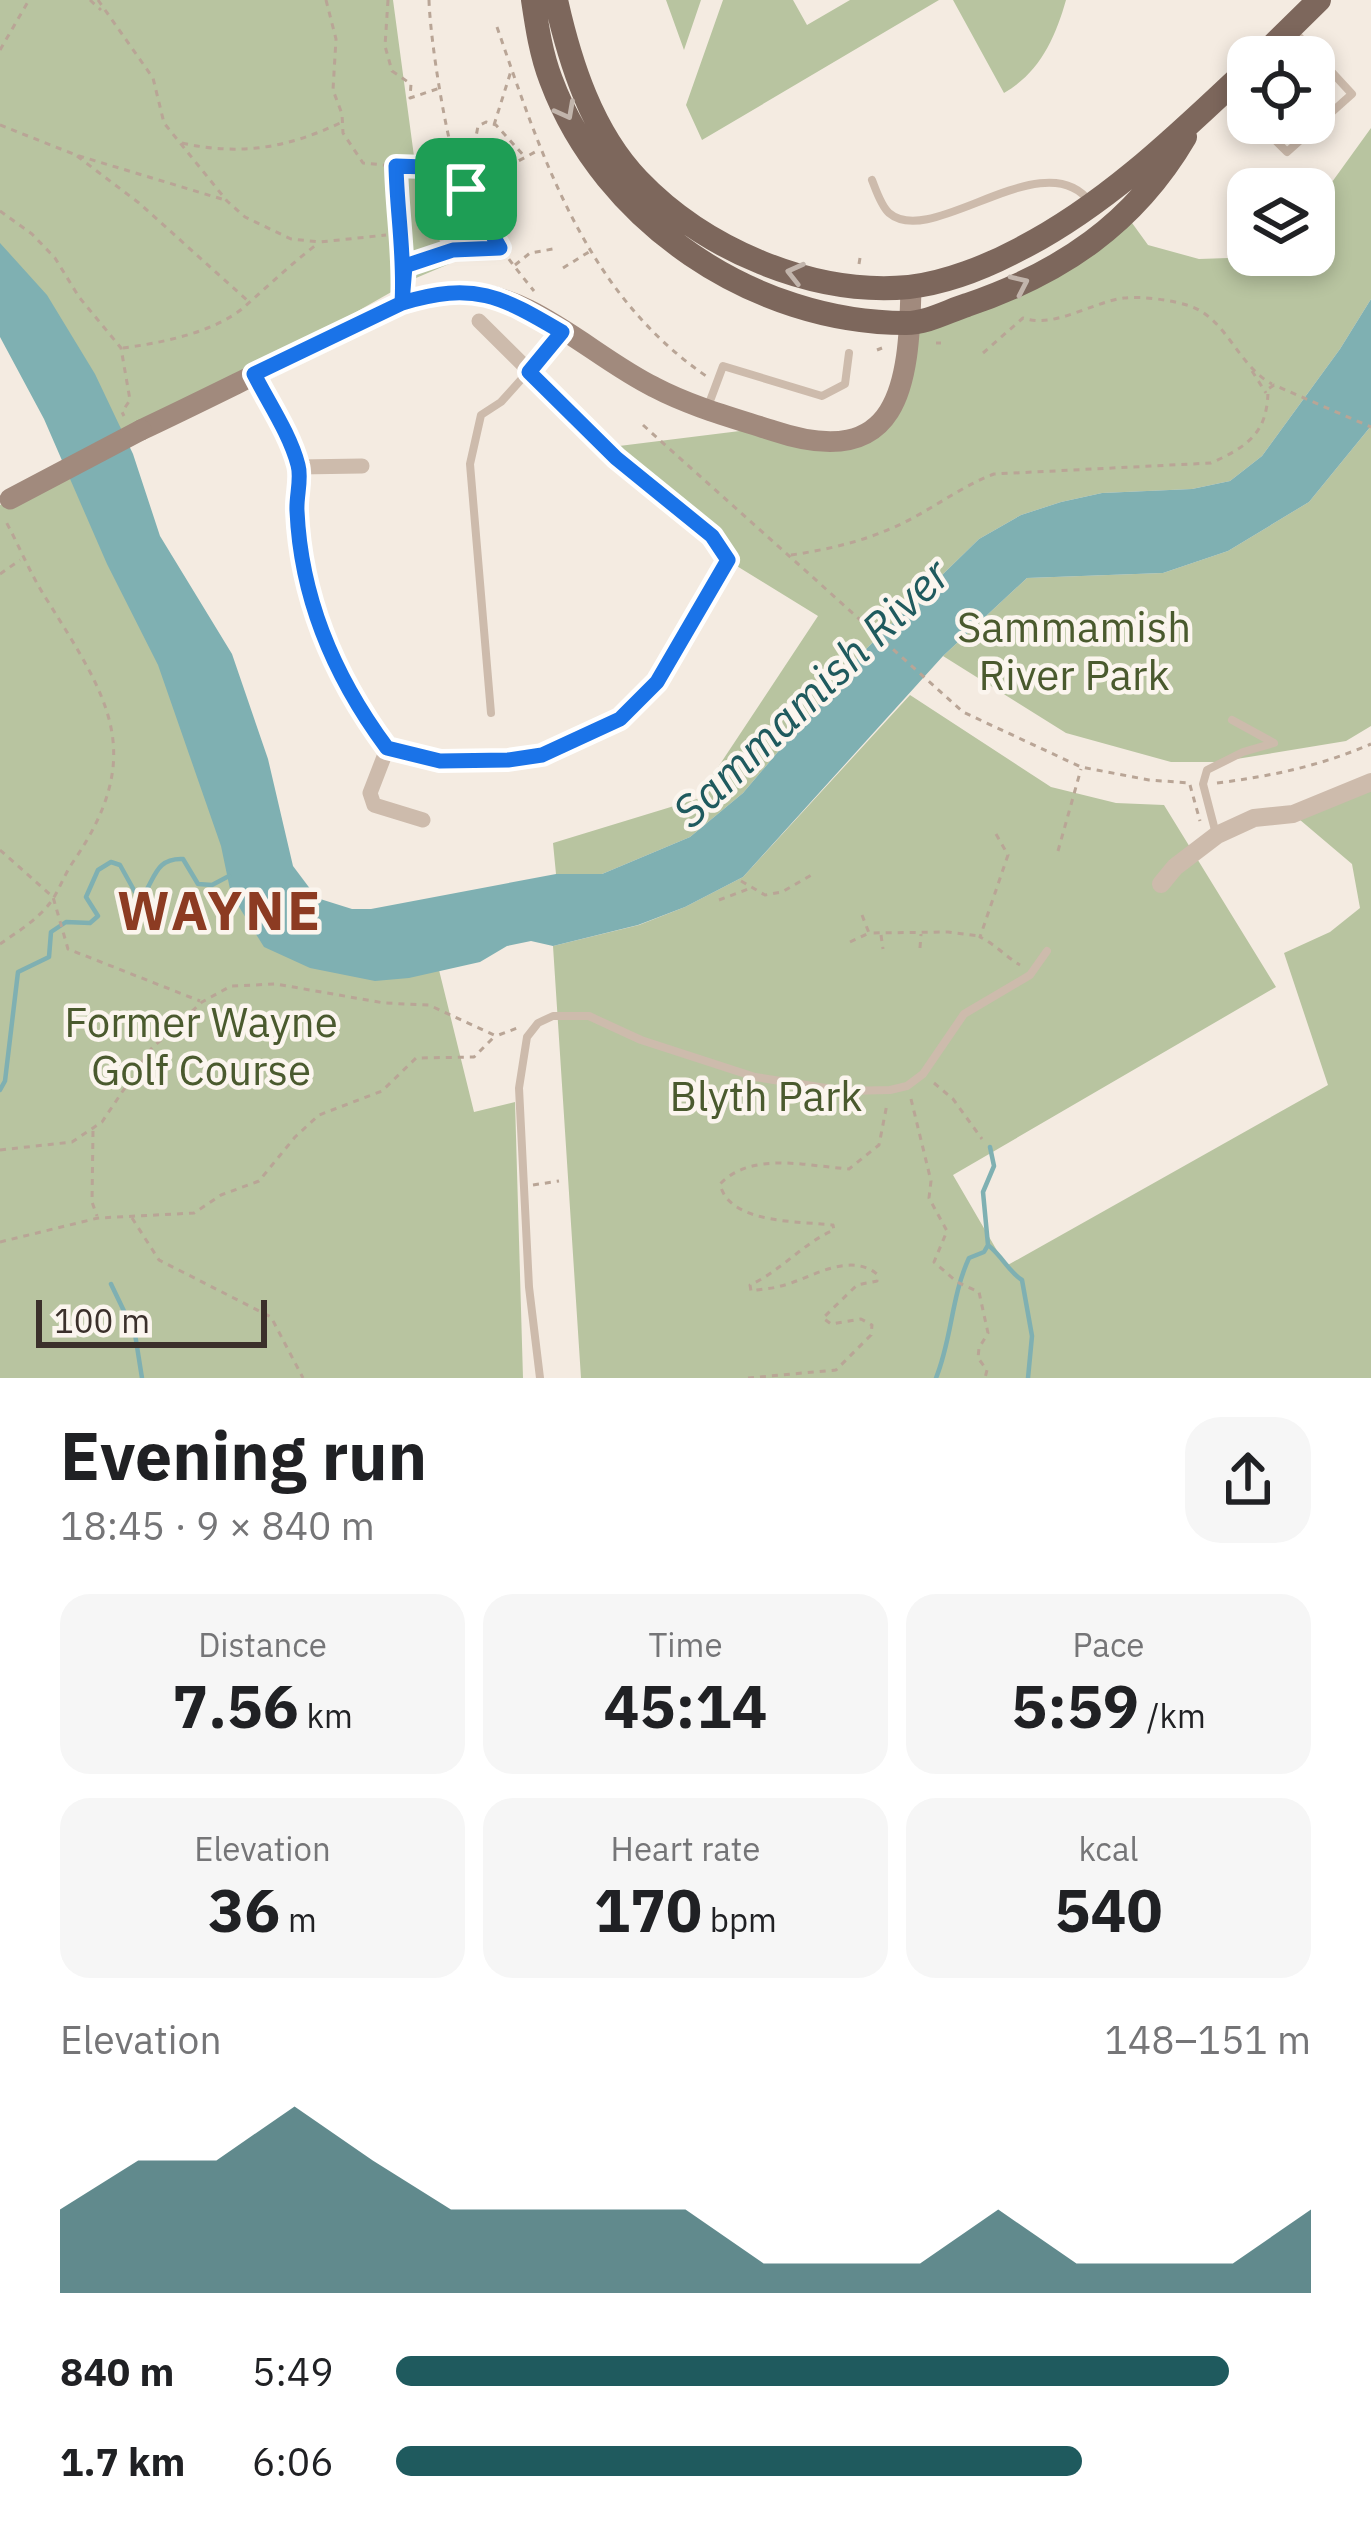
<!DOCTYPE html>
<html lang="en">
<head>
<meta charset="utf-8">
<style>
	:root { --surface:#fff; --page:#f6f6f6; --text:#202124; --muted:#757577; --accent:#1f5a5e }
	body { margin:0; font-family:"IBM Plex Sans",sans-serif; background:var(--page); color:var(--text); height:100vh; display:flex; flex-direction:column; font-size:45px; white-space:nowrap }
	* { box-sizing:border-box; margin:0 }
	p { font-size:39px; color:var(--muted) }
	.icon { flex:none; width:66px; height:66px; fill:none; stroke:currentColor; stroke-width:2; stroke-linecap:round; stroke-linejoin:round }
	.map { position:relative; height:1378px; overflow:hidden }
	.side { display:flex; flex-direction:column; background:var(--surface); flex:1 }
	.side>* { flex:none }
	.fabs { position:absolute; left:1227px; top:36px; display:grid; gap:24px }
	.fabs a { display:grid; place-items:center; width:108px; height:108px; border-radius:24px; background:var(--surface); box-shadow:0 6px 18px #0003; font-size:60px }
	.scale { position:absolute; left:36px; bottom:30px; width:231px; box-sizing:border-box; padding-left:12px; border:6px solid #3b302b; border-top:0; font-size:33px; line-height:42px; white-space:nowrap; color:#3b302b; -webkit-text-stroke:9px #fbf5ee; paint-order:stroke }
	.pin { position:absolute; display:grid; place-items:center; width:102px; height:102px; color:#fff; margin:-51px; border-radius:24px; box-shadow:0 6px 18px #0006 }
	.round { display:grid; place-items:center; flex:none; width:126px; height:126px; border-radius:36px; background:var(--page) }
	.overview { display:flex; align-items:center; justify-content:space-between; height:204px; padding:0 60px }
	h1 { font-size:66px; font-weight:700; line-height:90px }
	.figures { display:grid; grid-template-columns:repeat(3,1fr); gap:18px; height:204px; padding:12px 60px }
	.figures div { display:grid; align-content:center; border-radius:30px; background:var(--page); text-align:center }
	.figures b { font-size:60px; font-weight:700 }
	.figures small { font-size:33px; font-weight:400 }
	.figures p { font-size:33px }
	.chart { height:336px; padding:24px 60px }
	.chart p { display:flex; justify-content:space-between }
	.chart svg { width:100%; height:216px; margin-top:12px; fill:var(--accent); opacity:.7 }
	ul { padding:0 60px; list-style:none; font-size:39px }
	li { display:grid; grid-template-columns:192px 144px 1fr; align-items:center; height:90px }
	li i { height:30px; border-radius:15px; background:var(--accent) }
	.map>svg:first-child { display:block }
	.green { fill:#b8c4a0 }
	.water { fill:#7fb0b2 }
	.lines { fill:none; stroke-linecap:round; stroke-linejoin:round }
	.stream { stroke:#7fb0b2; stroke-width:4.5 }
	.path { stroke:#b9a596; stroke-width:3; stroke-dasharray:6 6; stroke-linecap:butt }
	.service { stroke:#cdbbac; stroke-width:8 }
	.minor { stroke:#cdbbac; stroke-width:15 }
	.tertiary { stroke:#cdbbac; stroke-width:18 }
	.secondary { stroke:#a18a7d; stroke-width:21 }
	.primary { stroke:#7d675c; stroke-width:24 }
	.secondary-bridge { stroke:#a18a7d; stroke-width:21 }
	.oneway { stroke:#c2b5ac }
	.route-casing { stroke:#fff; stroke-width:24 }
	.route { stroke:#1a73e8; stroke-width:15 }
	.labels { text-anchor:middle; stroke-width:9; stroke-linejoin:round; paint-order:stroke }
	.park-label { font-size:42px; fill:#4a5a2e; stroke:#fbf5ee }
	.water-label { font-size:45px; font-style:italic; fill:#1f5a5e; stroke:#fbf5ee }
	.district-label { font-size:54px; font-weight:bold; letter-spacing:3px; fill:#8c3b22; stroke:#fbf5ee }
</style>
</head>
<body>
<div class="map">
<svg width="1371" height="1378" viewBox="0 0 1371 1378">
	<rect width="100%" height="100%" fill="#f4ebe1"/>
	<!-- green -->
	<path class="green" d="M0,0H393L418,186L449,264L416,278L99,458L0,300Z
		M666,0H701L684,50Z
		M723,0H793L807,25L850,0H939L702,140L686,105Z
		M953,0H1066C1055,39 1039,73 1004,93Z
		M1371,128V299L1340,349L1262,456L1230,481L1192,489L1102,493L1061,502L1021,515L979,539L862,653L743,793L690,837L602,874H556L553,843L697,799L818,616L727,560L611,447L764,428L843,443L891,410L910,323L938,316L1127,216L1148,245L1199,259L1314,255V207Z
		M1371,426V726L1346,741L1218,762H1171L1066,733L943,656L1027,578L1163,573L1228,551L1309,502Z
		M96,460L267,849L328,938L439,970L474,1112L515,1102L523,1378H0V505Z
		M910,695L1051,787L1116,803L1164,805L1276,987L953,1175L1006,1266L1328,1085L1284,953L1330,932L1360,908L1352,864L1293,814L1371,782V1378H581L553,946L639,925L685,907L743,877Z"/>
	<!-- water -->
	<path class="water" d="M0,243L47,295L95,374L133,454L160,536L232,654L268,759L293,866L317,898L352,909H371L556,874H602L690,837L743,793L862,653L979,539L1021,515L1061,502L1102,493L1192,489L1230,481L1262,456L1340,349L1371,299V426L1309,502L1228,551L1163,573L1027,578L943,656L743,877L685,907L638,925L553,946L531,941L507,946L480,962L409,978L375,981L310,968L264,947L231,894L221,846L158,665L107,564L44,419L0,337Z"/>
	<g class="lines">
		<!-- stream -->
		<path class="stream" d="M0,1090L5,1081L18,972L49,957L51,932L66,922L90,923L98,916L86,897L98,870L111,862L120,865L135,892L146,891C156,873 159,858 183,859L198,884L212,885L229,876
			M990,1147L994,1166L983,1192L988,1245C1003,1257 1008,1271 1022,1280L1032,1336L1028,1378
			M111,1284L135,1334L142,1378
			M936,1378C952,1339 951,1297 969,1258L984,1252L988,1245"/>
		<!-- path -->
		<path class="path" d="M90,0L101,10
			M98,0L153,78L164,123L227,201L245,217L291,239L320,242L386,235
			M326,0L336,39L333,90L342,114L343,133L363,163L384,165
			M388,0L385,46L392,71L411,84L410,98L440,88
			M429,0C430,39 447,149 462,183C480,222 507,258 534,291
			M497,27C543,160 586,295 709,378
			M0,50L29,0
			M0,125L76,155L225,200
			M494,125L511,71
			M182,143C240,156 287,148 340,123
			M77,156L139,203L248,301
			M435,163L454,156
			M481,181L475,142L478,126L486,122L496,125L525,157
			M466,189L537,151
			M0,211L32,234L55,258L79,297L121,348L130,400L122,412L124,416
			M466,250L498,248
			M859,264L860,258
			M515,265L530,253L553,249
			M563,268L592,250
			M936,343H941
			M123,348C160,343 213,333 243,308C267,287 291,264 316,245
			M877,350L882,348
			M983,353L1023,318C1054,329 1092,302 1124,298C1144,296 1171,300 1190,306C1227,319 1238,366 1272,384
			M1252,371L1266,393
			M643,425L963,712L1081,767L1149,780L1190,783
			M791,555C825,550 861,542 892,528C928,513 957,488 994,474L1211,463C1249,446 1268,432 1268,389L1274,385L1371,427
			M0,574L20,560
			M1217,783C1272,776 1320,766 1371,744
			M1190,785L1200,821
			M996,834L1008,855L980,937C996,945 1005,956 1020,965
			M0,850L53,897L68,949L200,1001
			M1058,851L1081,769
			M741,881L765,895L782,892L815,873
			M719,900L751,888
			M862,915L869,933L948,932L979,936
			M881,935L883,949
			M850,942L867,934
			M0,944C16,933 38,919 50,903C59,891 64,875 73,862C147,754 109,699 47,600C30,574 19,545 4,518
			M920,948L921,934
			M934,1083L953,1099L982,1139
			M911,1099L931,1181L929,1198L947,1231L934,1262L957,1282L979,1292L988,1333L979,1348L978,1358L987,1370L985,1378
			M93,1131L92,1202L97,1216
			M0,1150L72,1142L102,1122L151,1049L202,1002L231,986L276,984L384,1003L429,1005L496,1036L520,1027
			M533,1185L559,1181
			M132,1218L159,1260L271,1317L303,1378
			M0,1242L98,1218L194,1213L221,1195L259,1181L295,1137L319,1115L382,1091L416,1058L474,1057L494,1037
			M748,1378L836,1370L871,1335L872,1325L861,1319L831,1324L823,1318L857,1285L877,1281V1274C848,1251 810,1279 781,1286C771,1289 761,1289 751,1291L750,1285C781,1271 803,1243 834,1230L833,1225C802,1221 729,1225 720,1184C752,1151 807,1166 849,1169L879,1145L887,1104"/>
		<!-- service -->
		<path class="service" d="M1234,92L1248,110
			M1258,123L1287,152L1352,94L1292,29
			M396,166L398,234L405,265
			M872,180C876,190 881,206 889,213C932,250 1044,140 1090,202
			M402,302L405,266L453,250L423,159
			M707,409L723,366L822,396L845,384L849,353
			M491,713L470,464L481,415L501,402L562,334
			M1216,834L1203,784L1207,770L1243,752L1274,743L1232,720
			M540,1378L529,1287L519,1088L527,1037L538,1023L553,1016H589L641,1040L755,1077L845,1091L890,1090L907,1086L923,1074L964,1014L1030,975L1047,951"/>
		<!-- minor -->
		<path class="minor" d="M254,374C268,402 290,434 298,465C303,482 295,502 298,520C315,619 326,666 387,749L440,761L508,760L541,755L620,719L657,682L727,560L712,536L617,458L479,321
			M299,467L362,466
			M387,749L370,793L374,805L423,820"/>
		<!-- tertiary -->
		<path class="tertiary" d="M1161,884L1175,867L1217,835L1254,818L1293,814L1371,782"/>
		<!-- secondary -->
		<path class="secondary" d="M141,430C205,400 267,368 331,338C371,318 413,292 459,292C532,292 591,356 654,387C692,407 734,418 774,431C900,473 909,385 911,287"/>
		<!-- primary -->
		<path class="primary" d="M533,0C537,27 541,54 551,80C604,222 754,323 906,323C927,323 948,311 967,305C1061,273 1134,224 1185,137
			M556,0C570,63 592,132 638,180C704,249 812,296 909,287C946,283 988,266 1020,249C1106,205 1179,134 1248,69
			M1261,57L1319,0"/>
		<!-- secondary-bridge -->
		<path class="secondary-bridge" d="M10,499L141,430"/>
	</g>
	<!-- one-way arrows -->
	<defs><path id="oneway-chevron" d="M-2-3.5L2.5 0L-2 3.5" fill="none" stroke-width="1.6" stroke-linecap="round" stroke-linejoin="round" transform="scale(3)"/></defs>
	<g class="oneway">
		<use href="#oneway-chevron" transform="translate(566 111) rotate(62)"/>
		<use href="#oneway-chevron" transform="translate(795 273) rotate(-166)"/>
		<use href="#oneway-chevron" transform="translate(1020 284) rotate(-25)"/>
	</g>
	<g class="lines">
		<!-- route casing -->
		<g class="route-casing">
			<path id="route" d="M466,189L455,155L425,167L396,166C397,212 405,257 402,303L254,374C268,402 290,434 298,465C302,479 296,496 297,511C301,600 335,678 387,748L440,761L508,760L542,755L620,719L657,682L728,560L712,536L616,458L529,372L562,332C501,296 474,281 402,303L405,266L453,250L500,248L466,189"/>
		</g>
		<!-- route -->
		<use href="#route" class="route"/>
	</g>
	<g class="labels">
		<!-- park labels -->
		<g class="park-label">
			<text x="1074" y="642">Sammamish<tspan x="1074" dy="48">River Park</tspan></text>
			<text x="201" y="1037">Former Wayne<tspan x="201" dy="48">Golf Course</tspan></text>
			<text x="766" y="1111">Blyth Park</text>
		</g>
		<!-- water labels -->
		<g class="water-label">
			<text transform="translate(811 693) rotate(-44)" y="16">Sammamish River</text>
		</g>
		<!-- district labels -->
		<g class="district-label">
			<text x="220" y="930">WAYNE</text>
		</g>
	</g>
</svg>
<div class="fabs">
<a><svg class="icon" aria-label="locate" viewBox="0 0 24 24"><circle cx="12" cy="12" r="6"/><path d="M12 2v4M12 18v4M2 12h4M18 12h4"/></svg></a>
<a><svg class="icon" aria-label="layers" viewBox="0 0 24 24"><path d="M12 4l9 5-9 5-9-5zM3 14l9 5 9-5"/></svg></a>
</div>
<div class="scale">100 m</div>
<div class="pin" style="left:466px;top:189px;background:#1e9e55"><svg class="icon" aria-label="arrive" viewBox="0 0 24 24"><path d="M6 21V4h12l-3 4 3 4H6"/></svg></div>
</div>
<section class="side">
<div class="overview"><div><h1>Evening run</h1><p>18:45 · 9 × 840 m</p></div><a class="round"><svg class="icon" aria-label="share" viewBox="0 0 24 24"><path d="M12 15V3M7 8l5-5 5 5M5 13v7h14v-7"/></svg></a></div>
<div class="figures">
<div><p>Distance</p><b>7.56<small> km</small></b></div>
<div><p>Time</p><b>45:14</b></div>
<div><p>Pace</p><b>5:59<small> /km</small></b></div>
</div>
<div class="figures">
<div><p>Elevation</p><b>36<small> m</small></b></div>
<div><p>Heart rate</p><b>170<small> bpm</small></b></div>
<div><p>kcal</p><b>540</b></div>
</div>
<div class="chart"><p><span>Elevation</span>148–151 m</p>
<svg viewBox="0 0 160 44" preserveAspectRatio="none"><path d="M0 44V27L10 17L20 17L30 6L40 17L50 27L60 27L70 27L80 27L90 38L100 38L110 38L120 27L130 38L140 38L150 38L160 27V44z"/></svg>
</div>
<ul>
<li><b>840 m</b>5:49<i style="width:91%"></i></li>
<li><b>1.7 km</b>6:06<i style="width:75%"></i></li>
</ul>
</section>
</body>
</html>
